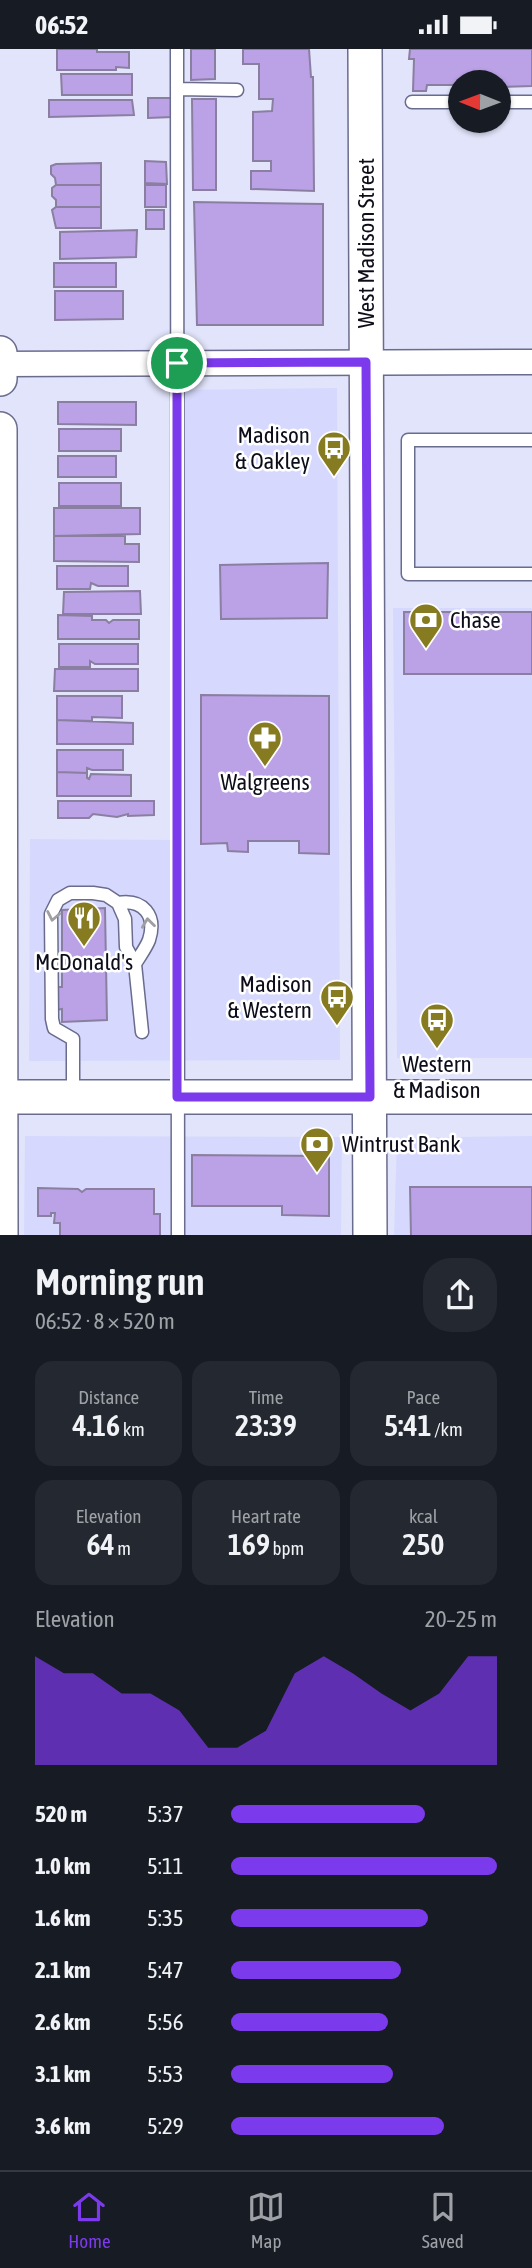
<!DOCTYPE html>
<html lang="en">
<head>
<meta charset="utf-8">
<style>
	:root { --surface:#171b24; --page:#242831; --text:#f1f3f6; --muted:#9ea1a6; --line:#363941; --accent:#7c3aed }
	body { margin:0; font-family:"Asap Condensed",sans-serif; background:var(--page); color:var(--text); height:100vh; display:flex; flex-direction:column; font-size:26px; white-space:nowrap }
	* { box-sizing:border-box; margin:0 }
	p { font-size:23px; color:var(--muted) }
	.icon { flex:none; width:38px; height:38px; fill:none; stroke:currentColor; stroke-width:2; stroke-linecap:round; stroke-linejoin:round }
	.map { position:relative; height:1186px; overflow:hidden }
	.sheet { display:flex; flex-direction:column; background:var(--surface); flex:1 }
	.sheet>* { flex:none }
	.needle { width:46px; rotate:271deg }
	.tools { position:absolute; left:448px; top:21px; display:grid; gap:14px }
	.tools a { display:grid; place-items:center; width:63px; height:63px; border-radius:50%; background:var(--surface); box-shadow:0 2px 5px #0004; font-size:35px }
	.pin { position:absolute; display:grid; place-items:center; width:60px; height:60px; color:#fff; margin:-30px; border:4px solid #fff; border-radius:50%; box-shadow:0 2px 7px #0007 }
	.round { display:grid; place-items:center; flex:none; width:74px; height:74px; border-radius:28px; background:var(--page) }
	.overview { display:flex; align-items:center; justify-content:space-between; height:119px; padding:0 35px }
	h1 { font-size:38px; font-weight:600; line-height:52px }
	.figures { display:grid; grid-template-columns:repeat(3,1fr); gap:10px; height:119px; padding:7px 35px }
	.figures div { display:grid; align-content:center; border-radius:18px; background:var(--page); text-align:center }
	.figures b { font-size:30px; font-weight:600 }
	.figures small { font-size:19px; font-weight:400 }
	.figures p { font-size:19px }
	.chart { height:196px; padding:14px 35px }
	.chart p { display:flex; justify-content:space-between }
	.chart svg { width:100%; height:126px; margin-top:7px; fill:var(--accent); opacity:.7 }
	ul { padding:0 35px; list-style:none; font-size:23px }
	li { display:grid; grid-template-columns:112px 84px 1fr; align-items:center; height:52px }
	li i { height:18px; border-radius:9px; background:var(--accent) }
	.status { display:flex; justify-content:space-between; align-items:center; height:49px; padding:0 35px; background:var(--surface); direction:ltr }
	.status svg { height:19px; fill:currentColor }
	.dock { display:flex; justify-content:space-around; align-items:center; height:98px; border-top:2px solid var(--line); background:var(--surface); font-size:19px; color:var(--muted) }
	.dock a { display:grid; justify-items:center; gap:4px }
	.dock .selected { color:var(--accent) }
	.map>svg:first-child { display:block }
	.built { fill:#d6d9fd }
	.building { fill:#bba1e6; stroke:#8b7fa1; stroke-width:2 }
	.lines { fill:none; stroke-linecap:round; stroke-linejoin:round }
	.lane-casing { stroke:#6a6c8d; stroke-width:15 }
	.street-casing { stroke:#6a6c8d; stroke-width:27 }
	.secondary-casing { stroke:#6a6c8d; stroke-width:36 }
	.lane { stroke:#fff; stroke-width:12 }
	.street { stroke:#fff; stroke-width:24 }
	.secondary { stroke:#fff; stroke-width:33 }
	.oneway { stroke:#9e9ea3 }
	.route-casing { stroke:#fff; stroke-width:14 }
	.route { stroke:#7c3aed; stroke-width:9 }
	.labels { text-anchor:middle; stroke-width:5; stroke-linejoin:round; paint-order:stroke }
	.street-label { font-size:23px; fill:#0c0d19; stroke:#fff }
	.poi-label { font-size:23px; fill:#0c0d19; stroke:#fff }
</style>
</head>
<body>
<div class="status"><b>06:52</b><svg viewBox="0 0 49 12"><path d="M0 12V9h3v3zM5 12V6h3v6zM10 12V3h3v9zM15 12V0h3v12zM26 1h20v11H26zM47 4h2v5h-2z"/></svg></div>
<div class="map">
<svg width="532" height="1187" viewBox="0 0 532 1187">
	<rect width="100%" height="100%" fill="#e1e4fa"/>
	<!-- built -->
	<path class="built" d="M337,339L340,1011L29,1012L30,790L177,791V341Z
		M393,559H532V1009H397Z
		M25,1087L342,1088L341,1186L24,1187Z
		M532,1087V1186L394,1187L397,1089Z"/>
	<!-- building -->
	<path class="building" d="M57,0H97V3H129V19L116,18V21H57Z
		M191,0H215V30L191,31Z
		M243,0H309L311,28H313L314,142L251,140V122H271V112H253V63L272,62L273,50H259V15H243Z
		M410,0H532V37L499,38V33H460V36H427L426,42H413L414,10H409Z
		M61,25H132V46H62Z
		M148,49H171L172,68L148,69Z
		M192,50H216V141H193Z
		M49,51H132L134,66L49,68Z
		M145,112L166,113L167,135L145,134Z
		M101,114V136H56L55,129L51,125V117L56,115Z
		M56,136H101V158H56V151L52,147V139Z
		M145,136H166V158H145Z
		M194,153L323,155V276H197Z
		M56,158H101V179H56L52,161Z
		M146,161H164V180H146Z
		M137,181L136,208L60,210V183Z
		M54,214H116V238H54Z
		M55,242H123V270L55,271Z
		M58,353H136V376L58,375Z
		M59,380H121V402H59Z
		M58,407H116V428H58Z
		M59,434H121V457H59Z
		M54,459H140V485L54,487Z
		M54,487H125V495H139V513L54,512Z
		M328,514L327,569L221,570L220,516Z
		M57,517H128V537H98L91,534L90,540H57Z
		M140,542L141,565H63L64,543Z
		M404,563H532V625H404Z
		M58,566L92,567V571H106L109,574L113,571H139V590H58Z
		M59,595H138V615H95L90,612V618H59Z
		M55,620H138V642H54Z
		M201,646L329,647V805L299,804V792H248V803L228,802L227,794L201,795Z
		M57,647H122V669L92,668V672L57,671Z
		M57,671L133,674V695H57Z
		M57,701H123V721H92L87,719V724L57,723Z
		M57,723L87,724V729L89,730L91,725L131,726V747H57Z
		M58,752H154V766L128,767V765L117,768L93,765L89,769H58Z
		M105,859L107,971L62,973V960L56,961V938H62V861Z
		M192,1106L329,1107V1167L282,1166V1157H192Z
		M410,1138H532V1187H411Z
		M38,1139L78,1140L82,1143L86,1140H154V1165H160V1187H60V1174H54L55,1164H51V1167H38Z"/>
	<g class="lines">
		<!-- lane casing -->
		<g class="lane-casing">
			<path id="lane" d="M177,0L178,1187
				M177,40L237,41
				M412,53H460
				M499,53H532
				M532,391H408V525H532
				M118,854C143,850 157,866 149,891C146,899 139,908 135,915
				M73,1045V990L54,979L52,970L51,865L58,851L70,844H93L106,846L118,854L125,870L126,898L135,915L142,983"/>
		</g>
		<!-- street casing -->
		<g class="street-casing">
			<path id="street" d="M0,315L532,313"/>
		</g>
		<!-- secondary casing -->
		<g class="secondary-casing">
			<path id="secondary" d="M365,0L370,1187
				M0,304V330
				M0,380L1,1187
				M0,1048H532"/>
		</g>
		<!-- lane -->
		<use href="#lane" class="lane"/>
		<!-- street -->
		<use href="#street" class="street"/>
		<!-- secondary -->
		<use href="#secondary" class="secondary"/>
	</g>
	<!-- one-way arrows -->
	<defs><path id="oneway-chevron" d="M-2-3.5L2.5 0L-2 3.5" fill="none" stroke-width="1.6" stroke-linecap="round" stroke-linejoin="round" transform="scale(1.75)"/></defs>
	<g class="oneway">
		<use href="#oneway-chevron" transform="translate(53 867) rotate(101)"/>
		<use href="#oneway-chevron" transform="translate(148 874) rotate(-97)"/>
	</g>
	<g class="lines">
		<!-- route casing -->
		<g class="route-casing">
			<path id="route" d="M366,313L370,1048H177V314Z"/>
		</g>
		<!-- route -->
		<use href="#route" class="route"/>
	</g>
	<!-- icons -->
	<defs>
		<g id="bus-pin" transform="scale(1.75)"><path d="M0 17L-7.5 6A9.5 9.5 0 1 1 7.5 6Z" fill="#877b21" stroke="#fff"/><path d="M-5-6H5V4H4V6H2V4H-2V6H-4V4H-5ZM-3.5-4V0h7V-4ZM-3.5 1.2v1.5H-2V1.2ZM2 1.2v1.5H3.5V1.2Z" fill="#fff"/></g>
		<g id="bank-pin" transform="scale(1.75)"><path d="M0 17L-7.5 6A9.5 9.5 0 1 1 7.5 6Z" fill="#877b21" stroke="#fff"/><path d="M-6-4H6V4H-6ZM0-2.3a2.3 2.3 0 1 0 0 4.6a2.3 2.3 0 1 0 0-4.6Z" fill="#fff"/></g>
		<g id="pharmacy-pin" transform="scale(1.75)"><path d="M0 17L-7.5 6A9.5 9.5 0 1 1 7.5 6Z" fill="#877b21" stroke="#fff"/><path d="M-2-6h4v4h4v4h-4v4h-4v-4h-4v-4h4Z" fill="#fff"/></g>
		<g id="restaurant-pin" transform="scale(1.75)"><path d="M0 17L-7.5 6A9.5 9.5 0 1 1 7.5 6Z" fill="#877b21" stroke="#fff"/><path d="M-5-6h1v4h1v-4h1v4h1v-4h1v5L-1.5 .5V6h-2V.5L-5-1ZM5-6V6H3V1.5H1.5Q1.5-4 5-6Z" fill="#fff"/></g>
	</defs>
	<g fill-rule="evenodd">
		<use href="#bus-pin" x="334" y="399"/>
		<use href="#bank-pin" x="426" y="571"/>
		<use href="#pharmacy-pin" x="265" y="689"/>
		<use href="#restaurant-pin" x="84" y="869"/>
		<use href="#bus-pin" x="337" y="948"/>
		<use href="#bus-pin" x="437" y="971"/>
		<use href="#bank-pin" x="317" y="1095"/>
	</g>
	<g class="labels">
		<!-- street labels -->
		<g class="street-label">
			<text transform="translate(366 194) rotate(-90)" y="8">West Madison Street</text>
		</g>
		<!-- poi labels -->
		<g class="poi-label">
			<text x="310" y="394" text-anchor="end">Madison<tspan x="310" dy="26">&amp; Oakley</tspan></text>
			<text x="450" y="579" text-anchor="start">Chase</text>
			<text x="265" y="741">Walgreens</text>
			<text x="84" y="921">McDonald's</text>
			<text x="312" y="943" text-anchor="end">Madison<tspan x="312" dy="26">&amp; Western</tspan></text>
			<text x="437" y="1023">Western<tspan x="437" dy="26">&amp; Madison</tspan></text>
			<text x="342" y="1103" text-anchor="start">Wintrust Bank</text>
		</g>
	</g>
</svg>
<div class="tools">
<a><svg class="needle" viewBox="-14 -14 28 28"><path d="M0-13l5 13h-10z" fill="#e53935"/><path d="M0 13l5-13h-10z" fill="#9ea1a6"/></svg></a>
</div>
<div class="pin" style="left:177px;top:314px;background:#1e9e55"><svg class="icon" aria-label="arrive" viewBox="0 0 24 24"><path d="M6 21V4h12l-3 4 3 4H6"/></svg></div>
</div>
<section class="sheet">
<div class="overview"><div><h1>Morning run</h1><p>06:52 · 8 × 520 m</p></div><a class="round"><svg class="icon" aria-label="share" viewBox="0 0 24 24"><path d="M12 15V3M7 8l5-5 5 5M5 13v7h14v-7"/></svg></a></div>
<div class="figures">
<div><p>Distance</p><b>4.16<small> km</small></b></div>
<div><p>Time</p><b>23:39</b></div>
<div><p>Pace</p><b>5:41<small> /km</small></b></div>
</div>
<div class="figures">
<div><p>Elevation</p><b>64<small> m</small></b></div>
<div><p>Heart rate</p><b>169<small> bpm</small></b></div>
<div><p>kcal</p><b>250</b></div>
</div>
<div class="chart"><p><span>Elevation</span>20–25 m</p>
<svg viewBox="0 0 160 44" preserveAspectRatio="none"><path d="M0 44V6L10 12L20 12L30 19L40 19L50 25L60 38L70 38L80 32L90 12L100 6L110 12L120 19L130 25L140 19L150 6L160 6V44z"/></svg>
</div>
<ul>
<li><b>520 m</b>5:37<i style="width:73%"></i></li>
<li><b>1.0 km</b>5:11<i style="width:100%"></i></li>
<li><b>1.6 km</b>5:35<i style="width:74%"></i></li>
<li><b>2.1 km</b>5:47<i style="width:64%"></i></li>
<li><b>2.6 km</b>5:56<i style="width:59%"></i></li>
<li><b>3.1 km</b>5:53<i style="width:61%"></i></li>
<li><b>3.6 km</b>5:29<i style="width:80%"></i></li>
</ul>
</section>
<nav class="dock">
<a class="selected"><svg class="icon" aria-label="home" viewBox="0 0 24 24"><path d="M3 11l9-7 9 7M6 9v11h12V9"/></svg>Home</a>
<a><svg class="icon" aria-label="map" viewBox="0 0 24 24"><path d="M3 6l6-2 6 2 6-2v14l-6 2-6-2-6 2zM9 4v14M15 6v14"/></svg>Map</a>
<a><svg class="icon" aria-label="saved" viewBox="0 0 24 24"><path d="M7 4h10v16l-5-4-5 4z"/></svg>Saved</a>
</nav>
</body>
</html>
